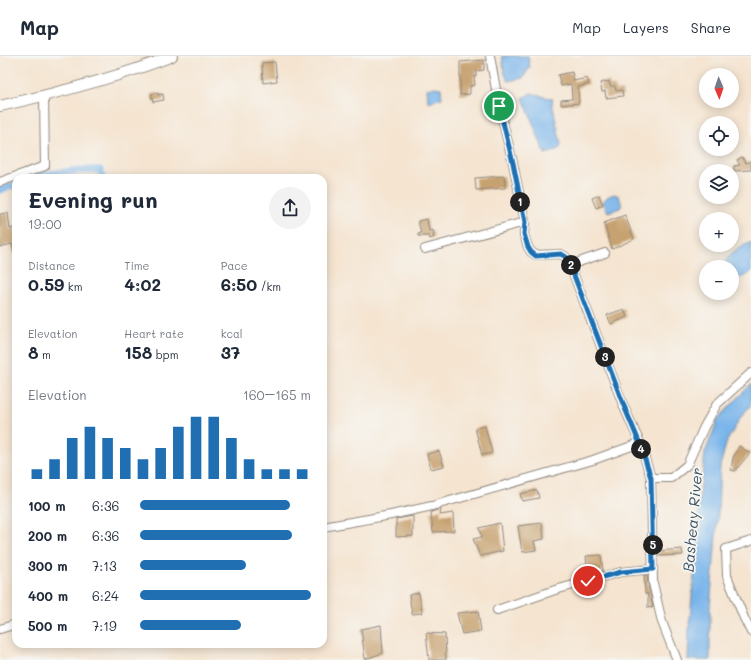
<!DOCTYPE html>
<html lang="en">
<head>
<meta charset="utf-8">
<style>
	:root { --surface:#fff; --page:#f2f2f3; --text:#1f2937; --muted:#747a83; --line:#e0e1e3; --accent:#1f6fb2 }
	body { margin:0; font-family:Mali,sans-serif; background:var(--page); color:var(--text); height:100vh; display:flex; flex-direction:column; font-size:15px; white-space:nowrap }
	* { box-sizing:border-box; margin:0 }
	p { font-size:13px; color:var(--muted) }
	.icon { flex:none; width:22px; height:22px; fill:none; stroke:currentColor; stroke-width:2; stroke-linecap:round; stroke-linejoin:round }
	.map { position:relative; flex:1; overflow:hidden }
	.details { position:absolute; left:12px; top:118px; width:315px; height:474px; display:flex; flex-direction:column; background:var(--surface); border-radius:12px; box-shadow:0 2px 10px #0003 }
	.details>* { flex:none }
	.needle { width:26px; rotate:178deg }
	.controls { position:absolute; left:699px; top:12px; display:grid; gap:8px }
	.controls a { display:grid; place-items:center; width:40px; height:40px; border-radius:50%; background:var(--surface); box-shadow:0 2px 10px #0003; font-size:20px }
	.pin { position:absolute; display:grid; place-items:center; width:34px; height:34px; color:#fff; margin:-17px; border:2px solid #fff; border-radius:50%; box-shadow:0 1px 4px #0007 }
	.km { position:absolute; width:20px; height:20px; margin:-10px; border-radius:50%; background:#222; color:#fff; font-size:11px; line-height:20px; text-align:center }
	.round { display:grid; place-items:center; flex:none; width:42px; height:42px; border-radius:21px; background:var(--page) }
	.headline { display:flex; align-items:center; justify-content:space-between; height:68px; padding:0 16px }
	h1 { font-size:22px; font-weight:700; line-height:30px }
	.stats { display:grid; grid-template-columns:repeat(3,1fr); gap:6px; height:68px; padding:4px 16px }
	.stats div { display:grid; align-content:center }
	.stats b { font-size:17px; font-weight:700 }
	.stats small { font-size:11px; font-weight:400 }
	.stats p { font-size:11px }
	.chart { height:112px; padding:8px 16px }
	.chart p { display:flex; justify-content:space-between }
	.chart svg { width:100%; height:72px; margin-top:4px; stroke:var(--accent); stroke-width:6 }
	ul { padding:0 16px; list-style:none; font-size:13px }
	li { display:grid; grid-template-columns:64px 48px 1fr; align-items:center; height:30px }
	li i { height:10px; border-radius:5px; background:var(--accent) }
	header { display:flex; align-items:center; gap:24px; box-sizing:border-box; height:56px; padding:0 20px; background:var(--surface); border-bottom:1px solid var(--line) }
	header strong { font-size:19px }
	nav { display:flex; gap:22px; margin-inline-start:auto; font-size:14px }
	.map>svg:first-child { display:block }
	.water { fill:#78b4ea; stroke:#52708a }
	.lines { fill:none; stroke-linecap:round; stroke-linejoin:round }
	.canal { stroke:#78b4ea; stroke-width:7 }
	.building { fill:#c7a271 }
	.minor-casing { stroke:#90887e; stroke-width:10 }
	.tertiary-casing { stroke:#90887e; stroke-width:12 }
	.minor { stroke:#fff; stroke-width:8 }
	.tertiary { stroke:#fff; stroke-width:10 }
	.route-casing { stroke:#fff; stroke-width:8 }
	.route { stroke:#1f6fb2; stroke-width:5 }
	.labels { text-anchor:middle; stroke-width:3.5; stroke-linejoin:round; paint-order:stroke }
	.water-label { font-size:15px; font-style:italic; fill:#425464; stroke:#f6f6f2 }
</style>
</head>
<body>
<header>
<strong>Map</strong>
<nav><a>Map</a><a>Layers</a><a>Share</a></nav>
</header>
<div class="map">
<svg width="751" height="604" viewBox="0 0 751 604">
	<rect width="100%" height="100%" fill="#f6f6f2"/>
	<filter id="ink" filterUnits="userSpaceOnUse"><feTurbulence type="fractalNoise" baseFrequency=".025" numOctaves="2"/><feDisplacementMap in="SourceGraphic" scale="8" xChannelSelector="R" yChannelSelector="G"/><feConvolveMatrix kernelMatrix="1 2 1 2 8 2 1 2 1" color-interpolation-filters="sRGB"/></filter>
	<filter id="wash" filterUnits="userSpaceOnUse"><feTurbulence type="fractalNoise" baseFrequency=".012" numOctaves="4" result="noise"/><feDisplacementMap in="SourceGraphic" scale="16" xChannelSelector="R" yChannelSelector="G"/><feGaussianBlur stdDeviation="0.9" result="paint"/><feColorMatrix in="noise" values="0 0 0 0 0 0 0 0 0 0 0 0 0 0 0 0 0 1.4 0 .05"/><feComposite in="paint" operator="in"/></filter>
	<g filter="url(#wash)">
		<rect width="100%" height="100%" fill="#f5e4d0"/>
		<!-- water -->
		<path class="water" d="M502,0H528L530,11L523,22L508,25L504,16Z
			M435,31L441,32L442,42L428,46L427,33Z
			M531,37L553,43L552,47L561,88L560,92L553,96L545,98L523,42Z
			M614,138L619,140L622,150L620,152L608,156L603,146L607,141Z
			M751,186V216C746,220 739,223 732,222V211L724,210C729,195 738,193 751,186Z
			M751,328V349L742,359L727,385L720,410L718,457L710,552V604H688L689,572L697,487L700,436L705,397L718,363Z"/>
		<g class="lines">
			<!-- canal -->
			<path class="canal" d="M31,122C54,117 77,113 100,114L103,122
				M0,134L16,128"/>
		</g>
		<g id="blocks">
			<!-- building -->
			<path class="building" d="M484,4V14L476,15V20H474L475,29L470,30V38L460,39V6Z
				M275,6L277,25L263,27L262,7Z
				M572,16L574,25L587,22L589,28L578,31L579,47L561,49V44L572,43L571,28L561,30L558,19Z
				M609,25L610,30H615L616,35L622,34L623,40L606,42L605,35L602,36L600,27Z
				M158,37V39L163,38L164,44L153,46L151,38Z
				M742,101L746,107L751,105V114L734,115V110L740,109L737,104Z
				M504,120L505,132L476,134L475,122Z
				M599,139L603,149L596,152L592,142Z
				M8,157L10,173L16,171V198H14L12,188L0,191V158Z
				M625,159L634,183L612,193L604,167Z
				M427,163L429,175L433,174L434,181L430,183L429,180H418V178L421,177L418,165Z
				M624,253L627,261L611,268L607,259Z
				M485,370L492,397L482,399L475,372Z
				M739,390L750,397L735,415L731,414L733,402Z
				M439,395L444,410L431,413L427,398Z
				M537,434L539,442L522,445L520,438Z
				M441,453L440,459L453,457L454,475L433,476L431,456Z
				M413,460V480L396,481V463Z
				M500,467L503,495L480,500L473,483L482,481L479,472Z
				M542,467L544,483L534,485L536,494L522,496L518,470Z
				M682,493L683,499L658,500V495Z
				M601,499L603,515L588,519L586,500Z
				M644,519H647L648,528L653,551L648,552V538H645Z
				M419,537L422,557L412,558L409,539Z
				M478,555L481,575L462,578L457,557Z
				M381,569L383,597L365,603L361,573Z
				M426,577L445,578L446,604H429Z"/>
		</g>
	</g>
	<g filter="url(#ink)">
		<use href="#blocks" fill-opacity="0" stroke="#90887e" stroke-width="1"/>
		<g class="lines">
			<!-- minor casing -->
			<g class="minor-casing">
				<path id="minor" d="M490,0L499,50L513,107L525,166L524,179L528,191L531,196L536,199L561,198L566,201L570,209L624,351L640,387L651,422L653,527L662,566L677,604
					M0,126L45,110L44,40
					M425,193L525,166
					M570,209L605,197
					M651,422H671L687,409L704,371L717,348L751,317
					M323,471L391,459L432,450L593,404L640,387
					M751,485L726,493L727,520L744,562L751,576
					M497,554L555,534L621,516L653,513
					M0,573L16,568"/>
			</g>
			<!-- tertiary casing -->
			<g class="tertiary-casing">
				<path id="tertiary" d="M0,50C58,37 117,22 172,0"/>
			</g>
			<!-- minor -->
			<use href="#minor" class="minor"/>
			<!-- tertiary -->
			<use href="#tertiary" class="tertiary"/>
		</g>
	</g>
	<g class="lines" filter="url(#ink)">
		<!-- route casing -->
		<g class="route-casing">
			<path id="route" d="M499,50L513,107L525,166L524,178L528,191L531,196L536,200L561,198L566,201L570,209L624,350L640,388L651,422L653,513L621,516L588,525"/>
		</g>
		<!-- route -->
		<use href="#route" class="route"/>
	</g>
	<g class="labels">
		<!-- water labels -->
		<g class="water-label">
			<text transform="translate(693 464) rotate(-85)" y="5">Basheay River</text>
		</g>
	</g>
</svg>
<div class="controls">
<a><svg class="needle" viewBox="-14 -14 28 28"><path d="M0-13l5 13h-10z" fill="#e53935"/><path d="M0 13l5-13h-10z" fill="#747a83"/></svg></a>
<a><svg class="icon" aria-label="locate" viewBox="0 0 24 24"><circle cx="12" cy="12" r="6"/><path d="M12 2v4M12 18v4M2 12h4M18 12h4"/></svg></a>
<a><svg class="icon" aria-label="layers" viewBox="0 0 24 24"><path d="M12 4l9 5-9 5-9-5zM3 14l9 5 9-5"/></svg></a>
<a>+</a>
<a>−</a>
</div>
<div class="pin" style="left:499px;top:50px;background:#1e9e55"><svg class="icon" aria-label="arrive" viewBox="0 0 24 24"><path d="M6 21V4h12l-3 4 3 4H6"/></svg></div>
<div class="pin" style="left:588px;top:525px;background:#d93025"><svg class="icon" aria-label="check" viewBox="0 0 24 24"><path d="M5 12l5 5 9-10"/></svg></div>
<b class="km" style="left:520px;top:146px">1</b>
<b class="km" style="left:571px;top:209px">2</b>
<b class="km" style="left:605px;top:301px">3</b>
<b class="km" style="left:641px;top:393px">4</b>
<b class="km" style="left:653px;top:489px">5</b>
<section class="details">
<div class="headline"><div><h1>Evening run</h1><p>19:00</p></div><a class="round"><svg class="icon" aria-label="share" viewBox="0 0 24 24"><path d="M12 15V3M7 8l5-5 5 5M5 13v7h14v-7"/></svg></a></div>
<div class="stats">
<div><p>Distance</p><b>0.59<small> km</small></b></div>
<div><p>Time</p><b>4:02</b></div>
<div><p>Pace</p><b>6:50<small> /km</small></b></div>
</div>
<div class="stats">
<div><p>Elevation</p><b>8<small> m</small></b></div>
<div><p>Heart rate</p><b>158<small> bpm</small></b></div>
<div><p>kcal</p><b>37</b></div>
</div>
<div class="chart"><p><span>Elevation</span>160–165 m</p>
<svg viewBox="0 0 160 44" preserveAspectRatio="none"><path d="M5 44V38M15 44V32M25 44V19M35 44V12M45 44V19M55 44V25M65 44V32M75 44V25M85 44V12M95 44V6M105 44V6M115 44V19M125 44V32M135 44V38M145 44V38M155 44V38"/></svg>
</div>
<ul>
<li><b>100 m</b>6:36<i style="width:88%"></i></li>
<li><b>200 m</b>6:36<i style="width:89%"></i></li>
<li><b>300 m</b>7:13<i style="width:62%"></i></li>
<li><b>400 m</b>6:24<i style="width:100%"></i></li>
<li><b>500 m</b>7:19<i style="width:59%"></i></li>
</ul>
</section>
</div>
</body>
</html>
